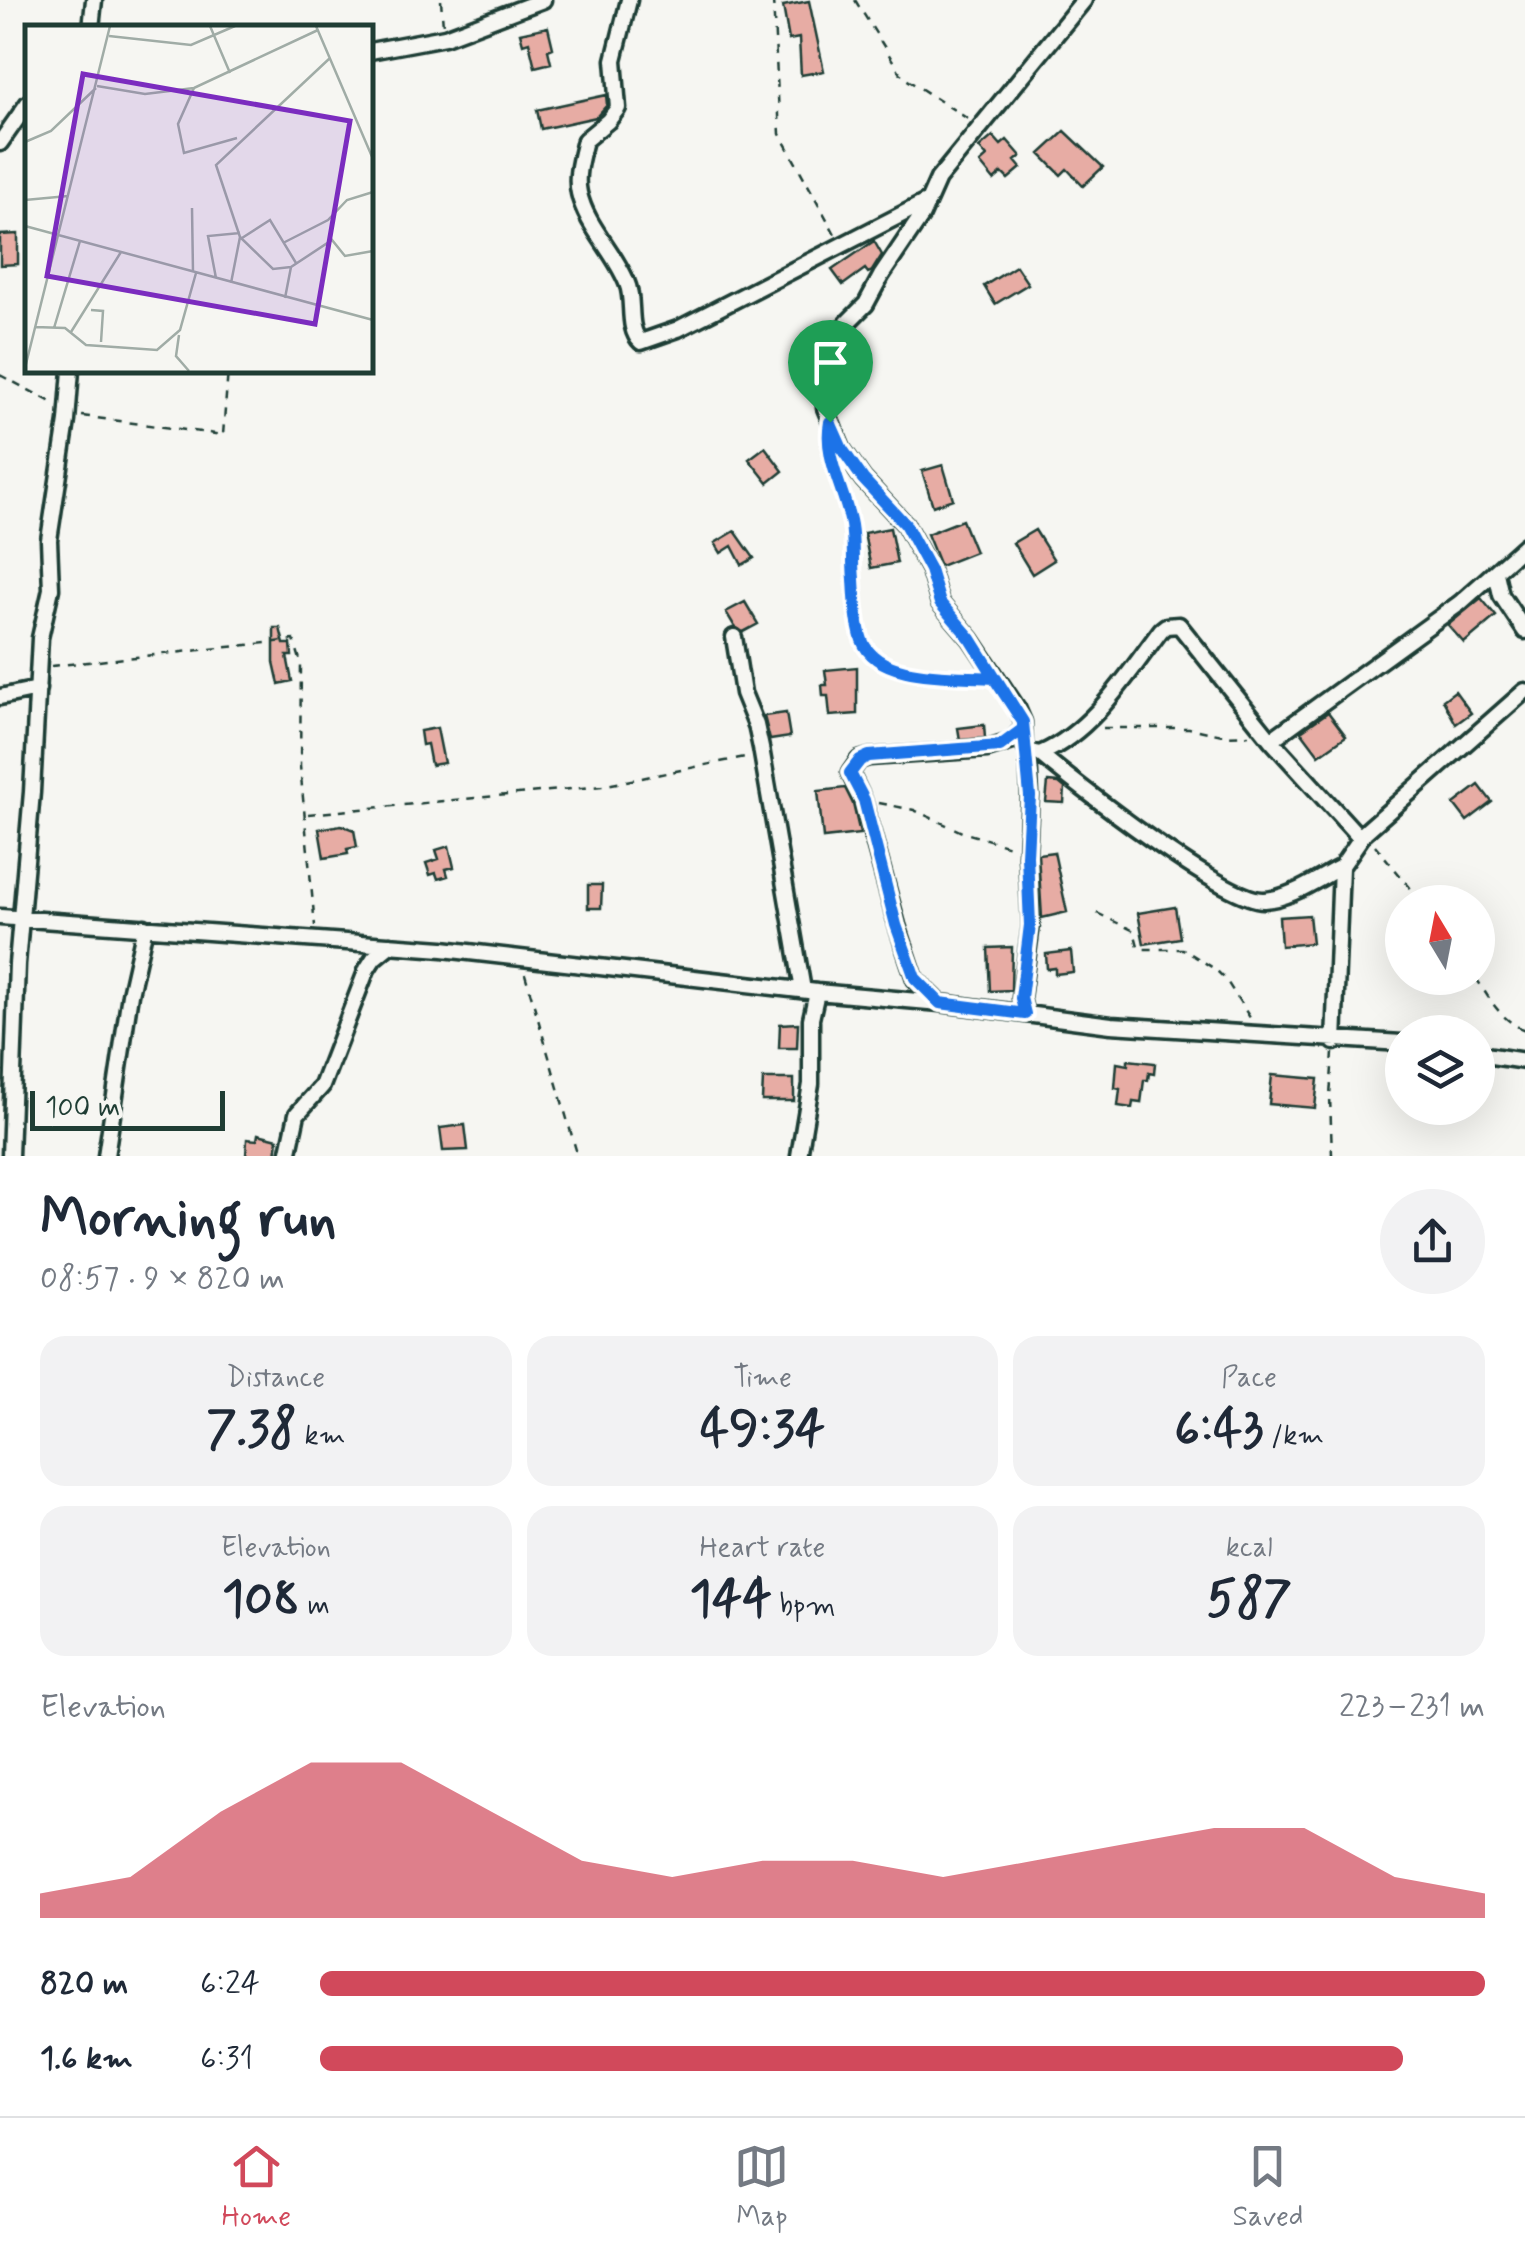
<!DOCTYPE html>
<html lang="en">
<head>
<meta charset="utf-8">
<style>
	:root { --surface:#fff; --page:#f2f2f3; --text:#1f2937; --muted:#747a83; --line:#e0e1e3; --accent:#d1495b }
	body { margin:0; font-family:Mynerve,sans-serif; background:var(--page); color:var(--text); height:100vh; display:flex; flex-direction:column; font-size:38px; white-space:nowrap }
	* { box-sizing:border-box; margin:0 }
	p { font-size:32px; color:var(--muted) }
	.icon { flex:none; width:55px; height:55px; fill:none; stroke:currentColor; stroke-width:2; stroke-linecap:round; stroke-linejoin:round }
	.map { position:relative; height:1156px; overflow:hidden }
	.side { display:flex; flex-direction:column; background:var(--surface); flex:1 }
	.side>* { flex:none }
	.needle { width:65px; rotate:350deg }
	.buttons { position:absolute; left:1385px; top:885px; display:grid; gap:20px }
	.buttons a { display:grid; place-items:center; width:110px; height:110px; border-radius:50%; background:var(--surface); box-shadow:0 10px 40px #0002; font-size:50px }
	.scale { position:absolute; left:30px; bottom:25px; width:195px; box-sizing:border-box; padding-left:10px; border:5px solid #1f3d34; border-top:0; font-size:28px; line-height:35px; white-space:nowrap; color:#1f3d34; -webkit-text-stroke:8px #f6f6f2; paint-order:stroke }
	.pin { position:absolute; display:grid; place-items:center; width:85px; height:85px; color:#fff; margin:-102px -42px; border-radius:50% 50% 50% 0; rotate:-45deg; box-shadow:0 0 10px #0007 }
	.pin .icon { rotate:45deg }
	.round { display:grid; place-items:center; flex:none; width:105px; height:105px; border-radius:52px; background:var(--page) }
	.head { display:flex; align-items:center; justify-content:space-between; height:170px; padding:0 40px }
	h1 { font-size:55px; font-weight:800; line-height:75px }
	.stats { display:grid; grid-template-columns:repeat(3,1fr); gap:15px; height:170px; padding:10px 40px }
	.stats div { display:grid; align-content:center; border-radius:25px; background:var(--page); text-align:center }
	.stats b { font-size:50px; font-weight:800 }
	.stats small { font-size:28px; font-weight:400 }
	.stats p { font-size:28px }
	.chart { height:280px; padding:20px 40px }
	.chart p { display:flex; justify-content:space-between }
	.chart svg { width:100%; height:180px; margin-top:10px; fill:var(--accent); opacity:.7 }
	ul { padding:0 40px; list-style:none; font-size:32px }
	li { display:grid; grid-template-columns:160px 120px 1fr; align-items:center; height:75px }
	li i { height:25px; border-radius:12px; background:var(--accent) }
	.tabs { display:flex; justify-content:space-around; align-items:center; height:140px; border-top:2px solid var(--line); background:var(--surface); font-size:28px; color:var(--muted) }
	.tabs a { display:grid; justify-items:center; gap:5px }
	.tabs .active { color:var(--accent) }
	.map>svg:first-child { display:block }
	.building { fill:#e7aca4; stroke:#1f3d34; stroke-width:2.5 }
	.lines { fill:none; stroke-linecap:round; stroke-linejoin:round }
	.minor-casing { stroke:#1f3d34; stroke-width:21 }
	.path { stroke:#1f3d34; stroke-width:2.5; stroke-dasharray:8 8; stroke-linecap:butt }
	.minor { stroke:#f6f6f2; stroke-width:14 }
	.route-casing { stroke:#fff; stroke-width:20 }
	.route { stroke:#1a73e8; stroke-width:12 }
	.inset-road { fill:none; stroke:#a0aca6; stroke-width:2.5 }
	.view { fill:#7b2cbf; fill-opacity:0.15; stroke:#7b2cbf; stroke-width:5 }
	.inset-edge { fill:none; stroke:#1f3d34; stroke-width:5 }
</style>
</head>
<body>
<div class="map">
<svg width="1525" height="1156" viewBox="0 0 1525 1156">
	<rect width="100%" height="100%" fill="#f6f6f2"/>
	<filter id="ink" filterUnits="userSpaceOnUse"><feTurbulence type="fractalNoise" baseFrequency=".01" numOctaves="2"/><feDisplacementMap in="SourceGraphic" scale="20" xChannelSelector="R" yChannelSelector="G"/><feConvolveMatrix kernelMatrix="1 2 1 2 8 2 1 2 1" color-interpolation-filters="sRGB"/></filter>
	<g filter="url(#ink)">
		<!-- building -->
		<path class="building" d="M809,1L824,71L801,75L799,38L789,40L783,6Z
			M548,27L553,48L548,50L551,63L535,67L529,42L523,44L520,33Z
			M606,95L607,105L596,117L541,129L537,110Z
			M1065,131L1103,167L1083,186L1067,169L1061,175L1040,154Z
			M993,136L1001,145L1007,140L1021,156L1015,161L1021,168L1008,179L1002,173L994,180L980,163L987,157L979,148Z
			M18,234V264L0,265V235Z
			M874,241L882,255L872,271L868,273L865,269L843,285L832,270Z
			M1016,266L1028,284L995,304L984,286Z
			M765,447L783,471L768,483L749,459Z
			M943,465L953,499L933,506L922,471Z
			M962,520L975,552L940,566L927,534Z
			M890,528L897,563L871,568L864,533Z
			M1035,530L1054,560L1032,574L1013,543Z
			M735,531L754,558L742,565L732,546L721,553L715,543Z
			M1481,598L1496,616L1464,643L1448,625Z
			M745,602L758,624L743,632L735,627L726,612Z
			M274,628H280L284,644H291L292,656H287L292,681L279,684L274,662Z
			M857,667V714L830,716L828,696H823L822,685H827L825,670Z
			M1455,691L1471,713L1456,724L1443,700Z
			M1328,712L1346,736L1319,755L1301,731Z
			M786,713L790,737L770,740L764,716Z
			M984,725L985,738L960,740L958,728Z
			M437,728L444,763L431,765L427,744L422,745L420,731Z
			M1048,782L1059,783L1065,788L1064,803L1046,802Z
			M1479,785L1492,802L1467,821L1454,804Z
			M845,788L853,804L860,834L823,838L818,791Z
			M341,825L354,830L357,847L347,849L348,854L324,858L319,829Z
			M449,846L454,867L446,869L448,876L438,879L436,873L430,875L426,863L439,859L436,850Z
			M1054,852L1067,912L1042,918L1038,854Z
			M588,885H602L601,908H588Z
			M1175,907L1180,938L1144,944L1138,913Z
			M1309,915L1312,943L1281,946L1279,917Z
			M1012,947L1011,990L990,991L988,948Z
			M1071,951L1073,972L1055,974V968L1047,969L1046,954Z
			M798,1023L797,1048H779L780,1024Z
			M1128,1060L1155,1063L1154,1074L1149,1073L1148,1080H1144L1141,1103L1133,1102L1132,1108L1118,1106L1120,1089L1115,1088L1117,1063L1128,1065Z
			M1272,1075L1318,1079L1315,1108L1269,1104Z
			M763,1079H794V1101H762Z
			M465,1125L468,1150L443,1151L440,1128Z
			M258,1134L278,1139L276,1156H246L247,1139L257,1140Z"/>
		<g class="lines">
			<!-- minor casing -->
			<g class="minor-casing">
				<path id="minor" d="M629,0L614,60L618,108L608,121L585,140C581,157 575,176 579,193C586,226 615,252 627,283C635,301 626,328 641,342L678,329L928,201
					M1084,0L938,179L922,215L881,276L866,304L847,323L825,376V408L842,449L863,479L905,524L930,570L940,603L971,639L1017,708L1023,722L1024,745L1028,752L1040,754C1074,783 1226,902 1264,900C1290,899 1319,878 1341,867
					M91,28L94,0
					M370,51L445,37L543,0
					M0,143L28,103
					M1496,573L1501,595L1525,631
					M734,637L743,693L756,725L761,748L803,990
					M0,697L38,689
					M1271,740L1460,603L1525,545
					M1040,754C1092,732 1128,674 1161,630L1166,626L1179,625L1271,740L1360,838
					M0,917L443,949L817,992L940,1003L1111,1025L1402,1043
					M940,1003L915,979L897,925L863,800L850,773L859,760L869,757L987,749L1010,742L1023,729
					M1025,1014L1021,998L1031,925L1027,856L1030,796L1028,752
					M1334,1042L1341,867L1365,832L1525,691
					M1478,1054L1525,1061
					M10,1156L17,964L32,792L40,638L51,589L49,540L67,421L71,370
					M106,1156L130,994L145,927
					M288,1156L297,1114L322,1086L367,969L374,958L390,945
					M799,1156L811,1084V1019L817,992"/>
			</g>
			<!-- path -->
			<path class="path" d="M441,0L443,26
				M773,0L780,134L835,234
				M855,0L903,77L968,119
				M0,375L55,404
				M82,416L223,435L228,370
				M829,453C836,479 848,501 852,528C857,566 845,647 886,666C912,678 952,674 980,677
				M51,666L294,640L301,663L300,766L315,926
				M1103,728H1189L1227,736L1249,735
				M879,803L914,810L962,832L1013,847
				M308,814L602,786L745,757L750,759
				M1375,845L1422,902
				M1097,913L1134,931L1138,946L1144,949H1183L1215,969L1226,980L1252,1021
				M525,974L576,1150L581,1156
				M1476,978C1489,998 1501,1021 1525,1030
				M1332,1156L1330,1096L1333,1053"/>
			<!-- minor -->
			<use href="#minor" class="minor"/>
		</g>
	</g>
	<g class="lines" filter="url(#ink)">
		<!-- route casing -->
		<g class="route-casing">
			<path id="route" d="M830,422L842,449L863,479L905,524L930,570L940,603L971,639L1023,722L1030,796L1027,856L1030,925L1021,998L1025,1014L940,1003L915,978L896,925L864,800L850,773L860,760L869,756L1000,746L1023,729V722L994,678C957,675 877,682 862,640C856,622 855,598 854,579C852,561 854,543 851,525C845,490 823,458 830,422"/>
		</g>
		<!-- route -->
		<use href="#route" class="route"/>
	</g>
	<!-- overview -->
	<g transform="translate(25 25)">
		<rect width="348" height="348" fill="#f6f6f2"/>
		<path class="inset-road" d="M185,1L205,48M291,1L348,134M84,11L166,20L210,1M72,61L120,69L169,63L293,5M169,63L153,99L159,128L212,113M0,117L26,106L71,63M0,175L43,171M167,183L168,247M0,201L348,295M217,213L245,195L271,238M258,218L303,195L322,175L348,167M266,242L248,244L215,212L191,140L305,33M191,253L183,211L215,208M206,258L215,212M260,273L266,242L307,215L320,231L348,226M66,285L78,286L76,317M10,302L40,303L61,320L132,325L155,305L171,248M29,303L55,216M46,307L96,227M154,310L151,331L164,346M0,343L85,1"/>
		<path class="view" d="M58,49L325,96L290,299L22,251Z"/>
		<rect width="348" height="348" class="inset-edge"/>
	</g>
</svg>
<div class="buttons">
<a><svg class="needle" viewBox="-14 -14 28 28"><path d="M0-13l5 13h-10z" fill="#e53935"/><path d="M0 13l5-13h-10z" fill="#747a83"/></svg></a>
<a><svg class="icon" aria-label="layers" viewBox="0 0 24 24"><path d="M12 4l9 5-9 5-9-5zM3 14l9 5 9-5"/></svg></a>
</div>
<div class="scale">100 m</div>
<div class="pin" style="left:830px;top:422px;background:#1e9e55"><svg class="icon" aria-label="arrive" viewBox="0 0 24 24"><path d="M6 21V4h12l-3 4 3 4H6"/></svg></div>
</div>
<section class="side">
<div class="head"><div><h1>Morning run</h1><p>08:57 · 9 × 820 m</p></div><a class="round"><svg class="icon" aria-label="share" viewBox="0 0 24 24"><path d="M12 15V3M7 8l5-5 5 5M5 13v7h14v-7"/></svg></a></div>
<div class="stats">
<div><p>Distance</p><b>7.38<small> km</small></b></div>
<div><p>Time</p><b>49:34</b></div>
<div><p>Pace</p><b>6:43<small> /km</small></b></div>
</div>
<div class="stats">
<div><p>Elevation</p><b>108<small> m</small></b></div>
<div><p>Heart rate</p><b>144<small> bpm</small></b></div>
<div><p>kcal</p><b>587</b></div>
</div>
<div class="chart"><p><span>Elevation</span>223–231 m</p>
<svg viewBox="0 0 160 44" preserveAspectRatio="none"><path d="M0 44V38L10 34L20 18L30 6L40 6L50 18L60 30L70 34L80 30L90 30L100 34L110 30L120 26L130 22L140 22L150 34L160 38V44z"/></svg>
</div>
<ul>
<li><b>820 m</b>6:24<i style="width:100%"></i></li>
<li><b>1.6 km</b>6:31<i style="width:93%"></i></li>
</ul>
</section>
<nav class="tabs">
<a class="active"><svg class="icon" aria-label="home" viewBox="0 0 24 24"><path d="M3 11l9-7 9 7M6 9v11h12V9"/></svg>Home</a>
<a><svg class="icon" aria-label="map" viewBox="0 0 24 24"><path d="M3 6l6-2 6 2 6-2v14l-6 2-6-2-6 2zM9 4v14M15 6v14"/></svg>Map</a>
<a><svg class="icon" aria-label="saved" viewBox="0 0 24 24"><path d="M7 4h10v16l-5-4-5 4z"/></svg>Saved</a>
</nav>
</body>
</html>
